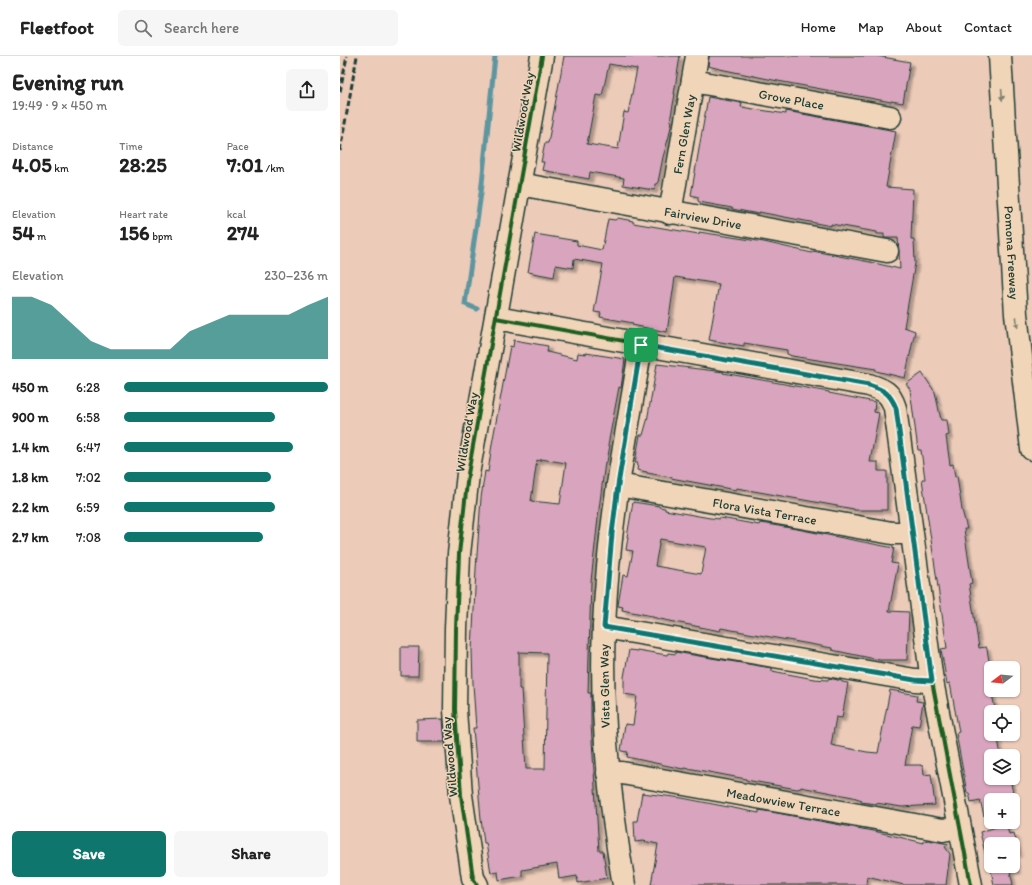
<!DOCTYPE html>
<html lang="en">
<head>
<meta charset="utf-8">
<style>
	:root { --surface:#fff; --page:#f6f6f6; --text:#222; --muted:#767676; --line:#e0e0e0; --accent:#0f766e }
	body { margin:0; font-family:Itim,sans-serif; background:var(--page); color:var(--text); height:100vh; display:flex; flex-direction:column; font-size:15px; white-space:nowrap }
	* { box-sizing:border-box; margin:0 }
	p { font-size:13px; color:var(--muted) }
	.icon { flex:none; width:22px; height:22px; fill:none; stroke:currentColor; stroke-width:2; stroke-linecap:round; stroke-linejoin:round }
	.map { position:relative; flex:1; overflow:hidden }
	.details { display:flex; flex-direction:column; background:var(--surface); width:340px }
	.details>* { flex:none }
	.needle { width:26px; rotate:254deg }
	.tools { position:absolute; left:644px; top:605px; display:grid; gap:8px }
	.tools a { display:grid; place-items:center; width:36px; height:36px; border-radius:6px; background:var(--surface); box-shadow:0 1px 3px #0004; font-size:20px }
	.pin { position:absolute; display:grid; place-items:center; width:34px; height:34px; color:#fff; margin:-17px; border-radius:8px; box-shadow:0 2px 6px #0006 }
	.round { display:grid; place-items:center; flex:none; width:42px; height:42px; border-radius:6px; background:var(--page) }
	.summary { display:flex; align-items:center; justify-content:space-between; height:68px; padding:0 12px }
	h1 { font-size:22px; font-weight:700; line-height:30px }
	.metrics { display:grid; grid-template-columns:repeat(3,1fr); gap:6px; height:68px; padding:4px 12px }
	.metrics div { display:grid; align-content:center }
	.metrics b { font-size:20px; font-weight:700 }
	.metrics small { font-size:11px; font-weight:400 }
	.metrics p { font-size:11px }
	.chart { height:112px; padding:8px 12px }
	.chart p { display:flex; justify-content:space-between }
	.chart svg { width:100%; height:72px; margin-top:4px; fill:var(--accent); opacity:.7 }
	.button { display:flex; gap:8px; margin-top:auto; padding:8px 12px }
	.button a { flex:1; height:46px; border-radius:6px; background:var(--accent); color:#fff; font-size:16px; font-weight:700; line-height:46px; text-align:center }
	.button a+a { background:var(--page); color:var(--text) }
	ul { padding:0 12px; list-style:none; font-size:13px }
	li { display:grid; grid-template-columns:64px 48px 1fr; align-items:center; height:30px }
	li i { height:10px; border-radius:5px; background:var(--accent) }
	header { display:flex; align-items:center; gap:24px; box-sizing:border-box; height:56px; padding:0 20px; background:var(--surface); border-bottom:1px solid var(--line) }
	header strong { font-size:19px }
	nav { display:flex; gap:22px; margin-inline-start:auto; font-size:14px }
	.search { width:280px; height:36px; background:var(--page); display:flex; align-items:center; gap:10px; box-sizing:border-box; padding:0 14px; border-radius:6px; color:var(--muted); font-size:15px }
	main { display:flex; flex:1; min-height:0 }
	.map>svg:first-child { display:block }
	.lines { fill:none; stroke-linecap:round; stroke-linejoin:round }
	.stream { stroke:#5d969f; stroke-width:5 }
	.building { fill:#d9a4bd; stroke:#1f3d34; fill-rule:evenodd; filter:url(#shadow) }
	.minor-casing { stroke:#1f3d34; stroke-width:25 }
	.highway-casing { stroke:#1f3d34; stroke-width:25 }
	.minor { stroke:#f1d5b8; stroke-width:22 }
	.highway { stroke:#f1d5b8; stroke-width:22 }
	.rail { stroke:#1f3d34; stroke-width:3; stroke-dasharray:6 3; stroke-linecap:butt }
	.cycleway-casing { stroke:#f1d5b8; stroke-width:6 }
	.cycleway { stroke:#1b5e20; stroke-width:4 }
	.oneway { fill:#7d816f }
	.route-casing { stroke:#fff; stroke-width:8 }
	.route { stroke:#0f766e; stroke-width:5 }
	.labels { text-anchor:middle; stroke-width:3; stroke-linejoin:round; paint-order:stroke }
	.street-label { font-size:13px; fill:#1f3d34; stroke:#f1d5b8 }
</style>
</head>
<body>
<header>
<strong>Fleetfoot</strong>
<div class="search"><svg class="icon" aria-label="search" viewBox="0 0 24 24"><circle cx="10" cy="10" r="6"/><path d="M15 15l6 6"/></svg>Search here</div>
<nav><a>Home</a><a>Map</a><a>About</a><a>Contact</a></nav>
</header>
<main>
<section class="details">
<div class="summary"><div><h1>Evening run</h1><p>19:49 · 9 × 450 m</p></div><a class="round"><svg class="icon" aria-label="share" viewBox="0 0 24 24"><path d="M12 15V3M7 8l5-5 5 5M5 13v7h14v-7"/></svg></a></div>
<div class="metrics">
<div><p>Distance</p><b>4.05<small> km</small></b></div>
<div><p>Time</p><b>28:25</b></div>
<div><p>Pace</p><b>7:01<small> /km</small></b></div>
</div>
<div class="metrics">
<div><p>Elevation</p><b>54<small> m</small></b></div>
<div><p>Heart rate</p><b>156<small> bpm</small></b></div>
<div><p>kcal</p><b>274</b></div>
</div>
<div class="chart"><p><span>Elevation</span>230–236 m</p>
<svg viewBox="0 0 160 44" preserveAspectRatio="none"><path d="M0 44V6L10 6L20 11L30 22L40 33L50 38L60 38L70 38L80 38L90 27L100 22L110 17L120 17L130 17L140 17L150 11L160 6V44z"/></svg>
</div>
<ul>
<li><b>450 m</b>6:28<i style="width:100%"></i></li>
<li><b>900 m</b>6:58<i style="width:74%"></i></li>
<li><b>1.4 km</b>6:47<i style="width:83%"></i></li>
<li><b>1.8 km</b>7:02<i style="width:72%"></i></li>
<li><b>2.2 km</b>6:59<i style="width:74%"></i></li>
<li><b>2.7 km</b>7:08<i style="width:68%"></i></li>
</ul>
<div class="button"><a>Save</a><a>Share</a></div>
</section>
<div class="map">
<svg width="692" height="829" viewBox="0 0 692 829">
	<defs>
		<filter id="shadow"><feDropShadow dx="3.5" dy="3.5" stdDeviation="1" flood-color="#0004"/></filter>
	</defs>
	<rect width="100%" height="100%" fill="#eccbb9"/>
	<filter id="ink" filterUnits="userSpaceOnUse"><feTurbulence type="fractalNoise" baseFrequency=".025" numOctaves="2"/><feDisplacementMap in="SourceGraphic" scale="8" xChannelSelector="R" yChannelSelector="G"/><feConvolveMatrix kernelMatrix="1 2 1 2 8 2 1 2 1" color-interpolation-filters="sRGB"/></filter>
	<g filter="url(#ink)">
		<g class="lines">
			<!-- stream -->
			<path class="stream" d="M137,253L125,248L141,137L155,0"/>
		</g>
		<!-- building -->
		<path class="building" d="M224,0H340L334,38H335L330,65H332L329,80L323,101L318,126L316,128H315L314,134L283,129L284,122L250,116L249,123L202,114L204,106H201L205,87H208ZM269,8L297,13L288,57L284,56L278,93L247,88L256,39L262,40Z
			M369,0H537L570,6L563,47L551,45V46L438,25L380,13L368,10Z
			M368,41L402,47L401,51L446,58V55L556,75L546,131L573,133L571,183H574L575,207L564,271L575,275L565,322L536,315V313L452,300L447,298V294L404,287V290L369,284L379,228L335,221L327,276L292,269L293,267L260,261L261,257L254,256L263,208L234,203L233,212L216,209L214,221L188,216L195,178L237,185V189L262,194L268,163L275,164L278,162L293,165V167L359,178V176L424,186L472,197L473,195L530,206L560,213L558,182H545L544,181V178H537V176L491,168V170L419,156V158L392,153V152L359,146L358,145V141L351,139Z
			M174,284L208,290L207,296L237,303L238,297L246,298V297L285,303L281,332L279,331L268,389H270L267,406H265L259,453L251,525L250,561L248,637H251V668L259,795H263L267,822L238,827L237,820L219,823L217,808L182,814V820L159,824L158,816L151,817L146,787H144L141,763L133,672H136L133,628L132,594L136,513L141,442L145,415L148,416L152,388L170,290L173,291ZM201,403L226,407L220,448L191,445L197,404L200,405ZM179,596L207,597L205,713H186L181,633H179Z
			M317,308L384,316L383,317L489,336V337L535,346L534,356L539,357L530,406H538V415H547V454H514V453L397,432L396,434L331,422V421L307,417V416L297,414L298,407H295L300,379H303L307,365Z
			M582,317L595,336L601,364H607L609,379L606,380L610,409L613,408L615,421L617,420L622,454L627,473H624L632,527L629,528L639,592L646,591L647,593L651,617V634L655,652L651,653V678H657L661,700H651V722H670L673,737L664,744H651V754L644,760L640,744L631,746L629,737H627L616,677L619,676L610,627L607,628L601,593L607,592L582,423H585L581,394H578L570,333L566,328Z
			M293,446L319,450V451L325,452V454L370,462L380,463L381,462L419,469L420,467L457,473L554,492L551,507L558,508L549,555L569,556L567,604H540L492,594V592L425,580L381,572L380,575L325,564L312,561V560L282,554L283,551L278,550V549L283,519L288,520L293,495L286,494L288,481H287ZM320,483L366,491L361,518L315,510Z
			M61,591H79L78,620H61Z
			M289,594L297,595V594L327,599L328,597L336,598V596L341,597L432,612V615L474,623L488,624L489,622L502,625V626L508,627L502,662L496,661L491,689L527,696L538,697L550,634L577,639L576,645L583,646L579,670L572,669L565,709H581V710H583L584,719L591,718L595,749L562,751L536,747V748L521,746L522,744L513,741L461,731V732L457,733L406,724V723L353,713L344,712L343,713L287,701L288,696L281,695L285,668L293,669L297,640L284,638V621Z
			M103,663L105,686H77V664Z
			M302,737L342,742L419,757V754L437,757L538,776L584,787V785L588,784L609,788L605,791L610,798L606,829H564L527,820L526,829H311L318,788L303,785L295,786L294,765H297Z
			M666,768L669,778L674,777L678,793V797L673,799L677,814L670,815L673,829H654L649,804L647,805L640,776ZM651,788H673V810H651Z"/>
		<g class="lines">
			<!-- minor casing -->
			<g class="minor-casing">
				<g id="minor">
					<path id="s1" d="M353,25L550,61"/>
					<path id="s2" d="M179,128L547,195"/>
					<path id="s3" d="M330,157L357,0"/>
					<path d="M156,262L529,329C544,334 550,336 555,352L592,625L631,829"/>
					<path id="s4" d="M278,429L552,477H571"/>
					<path d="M264,571L575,624L592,625"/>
					<path id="s5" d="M268,717H282L603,774L619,771"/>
					<path d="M137,829L133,822L121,739L115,654L116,573L119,498L128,418L202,0"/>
					<path d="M284,829C269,743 260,658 264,570C266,523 271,476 278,429C285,382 294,336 301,289"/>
				</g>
			</g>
			<!-- highway casing -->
			<g class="highway-casing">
				<g id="highway">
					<path id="s6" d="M660,0L676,258L692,393"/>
				</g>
			</g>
			<!-- minor -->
			<use href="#minor" class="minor"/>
			<!-- highway -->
			<use href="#highway" class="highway"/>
			<!-- rail -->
			<path class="rail" d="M0,36L7,0
				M0,95L17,0"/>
			<!-- cycleway casing -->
			<g class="cycleway-casing">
				<path id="cycleway" d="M156,262L529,329C544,334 550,336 555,352L592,625L631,829
					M137,829L133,822L121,739L115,654L116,573L119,498L128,418L202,0"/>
			</g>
			<!-- cycleway -->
			<use href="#cycleway" class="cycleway"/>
		</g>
		<!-- one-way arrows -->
		<defs><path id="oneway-solid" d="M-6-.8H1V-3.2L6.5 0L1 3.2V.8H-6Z"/></defs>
		<g class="oneway">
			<use href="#oneway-solid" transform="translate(662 39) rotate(86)"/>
			<use href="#oneway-solid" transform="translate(677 266) rotate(83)"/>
		</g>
	</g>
	<g class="lines" filter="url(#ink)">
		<!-- route casing -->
		<g class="route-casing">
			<path id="route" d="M301,289L529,329C544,334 550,337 556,352L592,625L575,624L264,571L272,478L278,429Z"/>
		</g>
		<!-- route -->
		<use href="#route" class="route"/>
	</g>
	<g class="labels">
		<!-- street labels -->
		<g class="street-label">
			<text dy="5" stroke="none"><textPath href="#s1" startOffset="100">Grove Place</textPath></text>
			<text transform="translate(182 56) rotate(-80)" y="5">Wildwood Way</text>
			<text dy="5" stroke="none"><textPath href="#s3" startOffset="80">Fern Glen Way</textPath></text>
			<text dy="5" stroke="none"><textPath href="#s2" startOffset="187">Fairview Drive</textPath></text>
			<text dy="5" stroke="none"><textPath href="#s6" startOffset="197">Pomona Freeway</textPath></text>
			<text transform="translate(126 376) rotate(-80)" y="5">Wildwood Way</text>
			<text dy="5" stroke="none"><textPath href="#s4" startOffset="149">Flora Vista Terrace</textPath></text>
			<text transform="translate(264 630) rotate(-91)" y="5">Vista Glen Way</text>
			<text transform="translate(109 701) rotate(-95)" y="5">Wildwood Way</text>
			<text dy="5" stroke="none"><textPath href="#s5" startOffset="178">Meadowview Terrace</textPath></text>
		</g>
	</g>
</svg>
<div class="tools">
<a><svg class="needle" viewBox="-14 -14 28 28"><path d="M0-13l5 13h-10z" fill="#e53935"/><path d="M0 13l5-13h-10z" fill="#767676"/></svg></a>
<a><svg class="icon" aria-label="locate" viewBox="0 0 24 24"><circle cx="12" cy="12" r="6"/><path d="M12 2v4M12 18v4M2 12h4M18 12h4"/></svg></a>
<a><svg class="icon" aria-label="layers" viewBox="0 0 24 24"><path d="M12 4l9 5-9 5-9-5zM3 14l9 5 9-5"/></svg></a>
<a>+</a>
<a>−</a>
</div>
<div class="pin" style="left:301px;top:289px;background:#1e9e55"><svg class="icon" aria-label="arrive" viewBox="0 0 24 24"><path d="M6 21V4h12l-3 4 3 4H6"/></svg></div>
</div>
</main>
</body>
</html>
